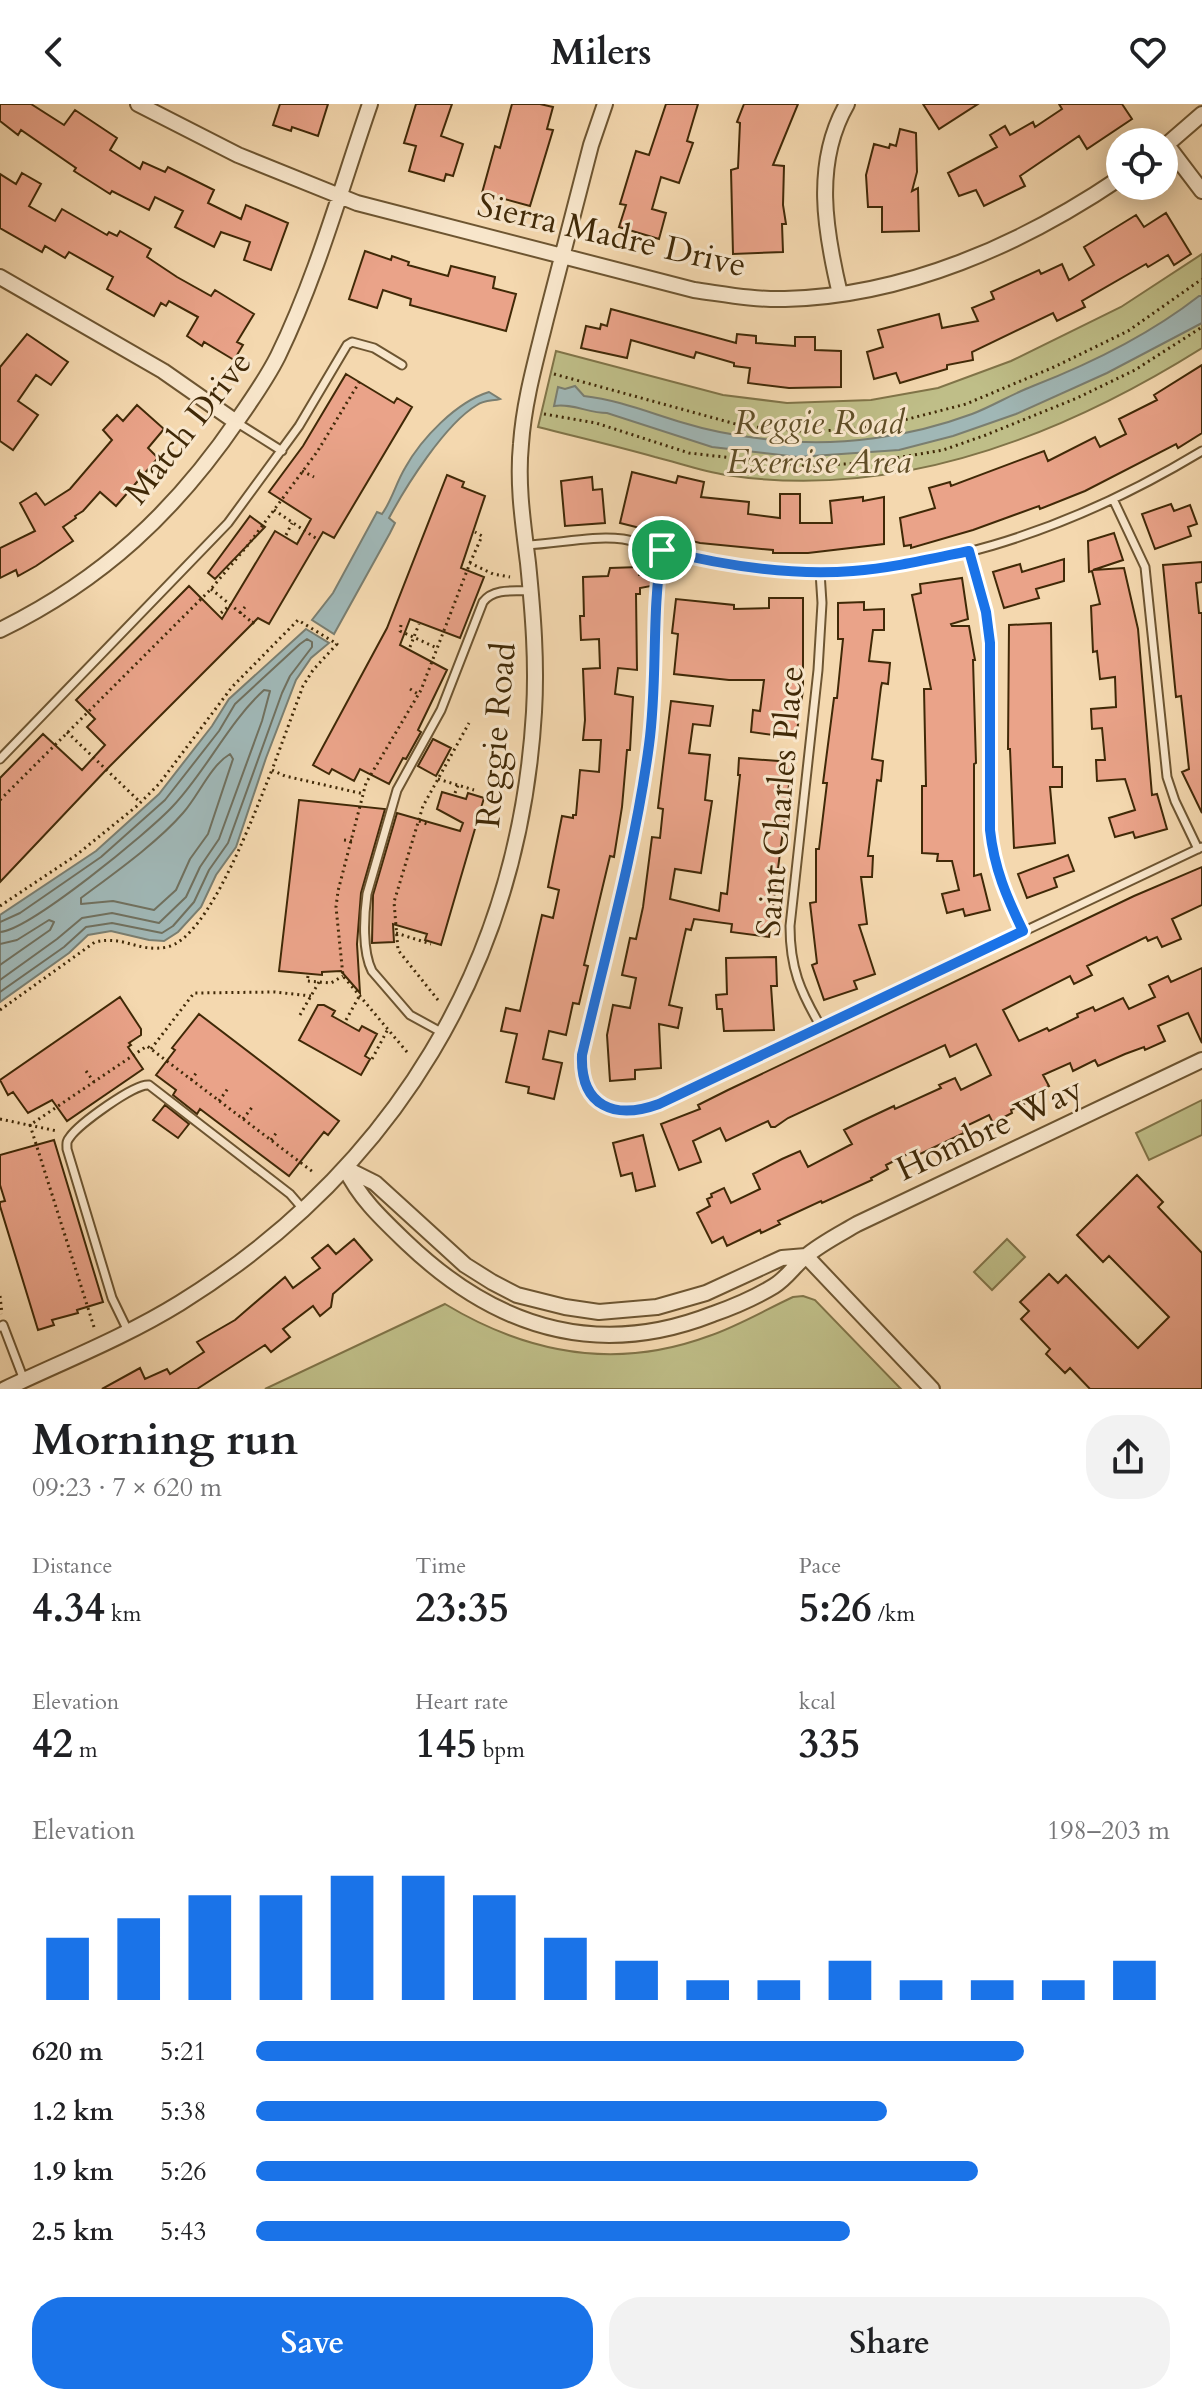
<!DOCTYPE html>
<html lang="en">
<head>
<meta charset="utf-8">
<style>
	:root { --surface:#fff; --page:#f2f2f2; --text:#202124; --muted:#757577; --accent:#1a73e8 }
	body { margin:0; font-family:Cardo,serif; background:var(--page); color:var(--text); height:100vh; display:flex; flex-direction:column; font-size:30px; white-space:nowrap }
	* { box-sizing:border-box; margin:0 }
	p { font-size:26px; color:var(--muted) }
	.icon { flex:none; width:44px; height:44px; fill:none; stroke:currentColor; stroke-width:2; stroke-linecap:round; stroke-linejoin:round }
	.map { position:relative; height:1285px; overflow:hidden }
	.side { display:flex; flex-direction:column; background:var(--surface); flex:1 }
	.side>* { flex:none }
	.controls { position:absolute; left:1106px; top:24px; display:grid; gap:16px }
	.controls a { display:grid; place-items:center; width:72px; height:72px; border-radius:50%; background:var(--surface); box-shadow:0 4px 20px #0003; font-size:40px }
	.pin { position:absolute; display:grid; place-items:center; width:68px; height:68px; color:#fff; margin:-34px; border:4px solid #fff; border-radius:50%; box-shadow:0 2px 8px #0007 }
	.round { display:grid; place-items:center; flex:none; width:84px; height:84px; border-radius:32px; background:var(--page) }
	.overview { display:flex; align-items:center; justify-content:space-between; height:136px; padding:0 32px }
	h1 { font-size:44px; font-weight:700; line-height:60px }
	.stats { display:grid; grid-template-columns:repeat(3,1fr); gap:12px; height:136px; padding:8px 32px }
	.stats div { display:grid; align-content:center }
	.stats b { font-size:40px; font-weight:700 }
	.stats small { font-size:22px; font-weight:400 }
	.stats p { font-size:22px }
	.chart { height:224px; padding:16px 32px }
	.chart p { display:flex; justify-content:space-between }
	.chart svg { width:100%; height:144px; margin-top:8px; stroke:var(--accent); stroke-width:6 }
	.primary-button { display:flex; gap:16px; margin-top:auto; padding:16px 32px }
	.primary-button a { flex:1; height:92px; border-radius:32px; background:var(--accent); color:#fff; font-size:32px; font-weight:700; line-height:92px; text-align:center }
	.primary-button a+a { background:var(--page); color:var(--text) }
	ul { padding:0 32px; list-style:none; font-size:26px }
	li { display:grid; grid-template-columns:128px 96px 1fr; align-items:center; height:60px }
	li i { height:20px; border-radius:10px; background:var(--accent) }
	header { display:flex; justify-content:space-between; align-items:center; height:104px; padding:0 32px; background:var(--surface); font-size:36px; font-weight:700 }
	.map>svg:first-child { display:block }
	.green { fill:#bfbe88; stroke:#807448; stroke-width:2 }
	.water { fill:#a0b7b6; stroke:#7a7e70; stroke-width:2 }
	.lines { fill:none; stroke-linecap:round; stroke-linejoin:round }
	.shore { stroke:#70705e; stroke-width:2 }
	.building { fill:#eaa389; stroke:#402907; stroke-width:2 }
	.lane-casing { stroke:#6d5531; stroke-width:11 }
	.street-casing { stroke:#6d5531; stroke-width:18 }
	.path { stroke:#402907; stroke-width:3; stroke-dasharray:2 4; stroke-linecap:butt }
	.lane { stroke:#f8e6cb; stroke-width:7 }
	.street { stroke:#f8e6cb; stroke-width:14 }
	.route-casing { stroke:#fff; stroke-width:16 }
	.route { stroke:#1a73e8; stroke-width:10 }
	.labels { text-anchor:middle; stroke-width:6; stroke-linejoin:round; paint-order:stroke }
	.street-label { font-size:34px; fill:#402907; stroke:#f8e6cb }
	.park-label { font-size:34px; font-style:italic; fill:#604e27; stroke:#f8e6cb }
</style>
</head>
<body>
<header><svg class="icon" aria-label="back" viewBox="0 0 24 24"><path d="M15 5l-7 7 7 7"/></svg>Milers<svg class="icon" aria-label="heart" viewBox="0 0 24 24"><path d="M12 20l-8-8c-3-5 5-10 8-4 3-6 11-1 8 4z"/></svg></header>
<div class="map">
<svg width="1202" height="1285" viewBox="0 0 1202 1285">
	<rect width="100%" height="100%" fill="#f4d8af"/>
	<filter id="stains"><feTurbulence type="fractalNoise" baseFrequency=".0025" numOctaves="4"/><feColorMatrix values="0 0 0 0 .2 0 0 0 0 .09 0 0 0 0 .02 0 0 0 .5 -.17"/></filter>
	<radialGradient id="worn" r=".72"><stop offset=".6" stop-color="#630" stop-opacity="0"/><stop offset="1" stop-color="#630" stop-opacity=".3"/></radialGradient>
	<!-- green -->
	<path class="green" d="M1202,150V244C1060,333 896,397 726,371C702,367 679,359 655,353C616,342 577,333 538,323L556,247L723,291L787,299L871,296L938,284L1011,257L1121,203Z
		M1202,996V1031L1149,1056L1136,1029Z
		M1007,1135L1025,1153L992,1186L974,1168Z
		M803,1192L815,1196L901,1285H265L445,1200C528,1250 617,1266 709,1232C738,1222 765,1206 793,1193Z"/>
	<!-- water -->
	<path class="water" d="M1199,192H1202V219L1107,269L1016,310L953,332L899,346L798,353L712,343L607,309C588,309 572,299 554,302L558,283L565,285L575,282L584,292C619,296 650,309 684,319C713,328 743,333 774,336C839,343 910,333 972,310C993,302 1012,290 1033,282C1092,259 1149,231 1199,192Z
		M489,288L500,295C493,297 484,296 477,301C445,320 406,382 389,414L395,419L390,429L334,530L312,516L333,489L377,408L382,410C392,396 396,379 405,364C421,335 456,298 489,288Z
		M306,525L329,539L311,554L296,576L266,654L236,743L216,771L201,803L178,828L164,837L149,836L111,827L88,831L69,849L0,898V811L96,747L159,690L212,622L229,595Z"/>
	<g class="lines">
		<!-- shore -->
		<path class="shore" d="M230,650L233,655L208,730L190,755L176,786L154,806L113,797L81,800V794C113,770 157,739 183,709C199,691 210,662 230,650Z
			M0,818L20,809L101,753L165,696L219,627L235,600L300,540L307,535L312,538V543L290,572L282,589L228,739L209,766L194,798L173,822L162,829L112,819L86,823L64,843L0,888
			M0,828C30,826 150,727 173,702C207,666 228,619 264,586L270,587L262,617L219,735L200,763L186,793L159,819L112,809L82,814L57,835L0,876
			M0,840L17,836L49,816L54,818L50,826L0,861"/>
	</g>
	<!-- building -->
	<path class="building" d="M0,0H31L64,21L75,6L117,34L110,46L140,65L143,58L165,68L168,63L214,86L208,99L241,115L246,101L288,119L271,166L244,156L250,138L221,128L214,143L175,123L183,107L155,93L149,106L112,87L110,90L74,67L76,64L21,26L18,31L0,17Z
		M280,0H328L318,32L292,23L291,27L273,21Z
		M416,0H452L441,32L463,40L453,72L446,70L444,77L409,67L416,42L404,39Z
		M512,0H540L553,3L547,25L553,26L530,102L482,89L495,42L500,44Z
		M666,0H698L687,37L693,39L679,79L661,73L652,105L666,109L659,135L619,123L626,101L620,100L636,47L649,51Z
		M744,0H798L773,61L784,62L783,101L786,120H782L783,148L733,150L731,66L738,64L740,19L737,18Z
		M923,0H978L939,25Z
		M1059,0H1122L1132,15L1087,45L1079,32L1020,72L1025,82L984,102L976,86L959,92L948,69L997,43L990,31L1005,22L1010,31L1033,18L1035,23L1062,5Z
		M900,25L916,29L917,68L912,87L918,84L919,127L882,128V103H868L866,71L874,40L889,44L890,40L896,42Z
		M22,69L41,80L29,102L55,117L62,105L107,131L109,128L117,132L120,127L151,145L147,153L177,173L211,192L215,186L254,210L237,238L243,241L234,256L204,238L202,242L187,232L198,213L169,197L166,202L161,199L154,212L107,185L113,173L69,148L65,154L45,142L42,148L0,124V70L16,80Z
		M1166,109L1191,150L1174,161L1168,151L1148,163L1146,160L1082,197L1085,203L1057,217L1053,209L972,248L973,256L947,261V265L900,279L896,269L874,275L867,248L883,243L878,226L939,210L942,224L978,217L972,204L994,195L991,188L1039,166L1041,170L1062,160L1069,176L1094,161L1084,143L1136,111L1144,123Z
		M365,147L391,156L392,152L409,158L408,161L448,172L451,162L495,173L493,184L516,190L506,227L410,201L411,195L383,186L377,204L349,195Z
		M611,205L736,239L737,230L756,232V239L795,242V233H815V246L841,247V283L789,284L748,279L750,264L734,262V259L696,248L694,254L631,236L627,254L581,244L586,222L600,225L601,220L607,222Z
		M27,230L68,258L51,281L36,271L18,297L38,311L13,346L0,337V263Z
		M1202,261V329L1178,344L1176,340L1085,387L1040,405L1039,402L973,426L911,444V441L904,442L900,414L935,404L929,384L950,378L951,382L1044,347L1048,357L1095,333L1100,343L1126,330L1119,315L1157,296L1154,291Z
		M346,270L394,299L397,294L412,303L334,434L323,428L269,520L258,514L107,665L0,778V674L43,630L82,666L105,641L87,623L95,615L76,596L189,482L222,515L275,427L297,440L311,415L269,388L303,342Z
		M137,301L164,325L148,344L158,354L116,402L100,388L83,407L75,412L76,414L63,423L73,437L36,462L18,472L16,466L0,474V444L35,427L20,399L36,389L45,401L70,385L112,336L103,326L117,311L123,317Z
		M632,368L676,379L678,372L704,378L701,393L749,398L748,410L780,414V390H800V419H832L830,397L863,393V397L884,393V440L808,449H773V446L700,439L620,419Z
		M447,371L464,378L462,383L485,392L461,464L484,473L460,534L410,515L400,541L447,566L418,626L421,628L406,655L403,654L389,680L360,665L354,677L332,665L329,670L313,661L387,524Z
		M592,373L593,386L602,385L605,419L565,422L561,377Z
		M1171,400L1174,407L1190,401L1197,420L1188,423L1191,432L1155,445L1142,410Z
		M250,412L265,423L215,475L208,469Z
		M1114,429L1123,456L1093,466L1124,464L1138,525L1152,691L1157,690L1167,725L1135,734L1133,728L1115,733L1109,714L1135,706L1125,675L1097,677L1096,656H1105L1102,624L1092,625L1091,605L1116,603L1115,573L1100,575L1097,547L1093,548L1091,502L1100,500L1092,467L1089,468L1088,437Z
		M1064,455V477L1036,485L1039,494L1004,504L993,468L1020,460L1022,468Z
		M1202,458V478L1196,479L1199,509H1202V709L1182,668L1189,665L1181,592L1176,593L1163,461Z
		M639,463V471H652L651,482L640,484V490H636L637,566L618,564L615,590L633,593L630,646H627L622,703L614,753L610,752L584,861L588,862L579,900L573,899L566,931L549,927L543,955L562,959L554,995L528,989L529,983L506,978L517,930L501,927L506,904L520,907L542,811L553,814L559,786L548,783L562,712L573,714V711H576L580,666L599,668L601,636H583L585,616L583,565L600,564L599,535L581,536L580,512H584L583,473L608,472L610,464Z
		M962,474L968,515L951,520L952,522H969L975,556H973L976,659L974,660V772L981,770L990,806L965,812L963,805L947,809L942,790L959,786L952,757H937L938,750L922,749V682H926L924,585H931L912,491L921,489L920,480Z
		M769,494H803V586L796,634L751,628L753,606L760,607L764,576H729L674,570L678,530L672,529L676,495L734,501V505L769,504Z
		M864,498V506L884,505V526H873L869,557L890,559L888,580L882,579L881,583L872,655L883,657L881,677L877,676L868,752H873L872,773H861L867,820L859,821L875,870L854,877L857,885L824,896L812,861L817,859L810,799L816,798V745H819L827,679H823L834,594H837L843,535H838V499Z
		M1051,519L1053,663H1062V683H1050L1055,739L1014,744L1010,645H1008L1009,521Z
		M671,597L713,602L710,622L693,620L689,649L710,651L705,696L712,697L701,769L675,765L670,795L719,807L721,789L727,790L740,671H738L739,654L792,658L769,833L731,828L732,820L694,815L691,826L686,825L669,901L682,904L678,924L659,920L661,964L635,966V975L610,977L607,931L613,901L630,904L636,874L622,871L630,834L636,835L643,803L652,733L660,734L663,705L658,704Z
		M433,635L451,644L436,672L418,662Z
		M442,688L466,695L468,689L484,694L441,841L425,836L427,830L393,820L394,838L372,839L373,791L397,709L460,727L463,719L437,705Z
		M299,696L385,705L361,789L357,840L360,889L341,867L322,868V871L279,867Z
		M1068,751L1074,767L1054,774L1057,783L1027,794L1018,770Z
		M1202,763V801L1172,815L1181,835L1162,843L1157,833L1148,837L1146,833L1087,862L1092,871L1074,880L1070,872L1003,906L1019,937L1047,924L1049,927L1078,913L1077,910L1093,903L1095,907L1123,894L1129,905L1155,893L1149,881L1168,872L1171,878L1202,864V939L1188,909L1158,922L1165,937L1145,946L1144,943L1125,950L1098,962L1095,956L1073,967L1070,959L1043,971L1049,982L1026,993L1028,998L1011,1006L1012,1009L993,1019L989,1011L962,1024L964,1029L916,1052L914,1047L886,1061L888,1065L871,1074L872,1076L822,1099L821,1097L778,1117L780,1120L761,1129L760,1126L727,1142L723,1133L712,1139L697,1109L710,1102L707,1095L712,1093L711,1090L724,1084L731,1099L760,1085L753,1070L782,1055L800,1047L808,1063L852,1040L844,1026L862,1017L894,1002L895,1005L941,984L939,981L955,974L961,986L991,971L976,940L950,953L945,941L788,1014L775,1023H771L768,1017L726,1037L720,1024L693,1037L701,1058L679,1066L661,1020L700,1005L698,1001L728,986L1134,792Z
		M776,853L777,882H771L774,926L724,927L722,905H717L716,891L727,890L726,854Z
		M120,893L141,925V931L129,939L131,941L128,943L143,965L67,1017L52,996L28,1009L13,988L8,991L0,976Z
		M318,901H324L335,907L332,912L359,927L362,922L377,930L365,952L370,955L361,971L299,936Z
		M199,910L339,1017L328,1031L324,1028L289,1072L200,1005L197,1010L173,991L176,986L156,971L175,946L172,944Z
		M165,1001L189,1020L178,1034L153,1016Z
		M643,1031L655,1082L636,1087L632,1069L621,1072L613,1039Z
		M54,1036L103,1198L77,1206L78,1209L52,1216L54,1221L38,1226L0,1102V1098L5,1097L0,1081V1051Z
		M1137,1071L1163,1098L1158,1103L1202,1149V1285H1090L1070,1264L1065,1269L1046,1250L1050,1245L1021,1215L1029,1207L1020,1198L1049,1170L1058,1179L1066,1171L1138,1244L1169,1213L1109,1152L1103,1158L1077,1131Z
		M354,1135L372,1156L333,1190L331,1203L320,1212L313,1202L283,1225L290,1233L271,1248L265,1241L197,1285H102L140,1264L145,1275L167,1265L170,1270L204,1248L197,1238L235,1216L285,1173L293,1184L320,1164L312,1154L328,1141L336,1150Z"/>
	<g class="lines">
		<!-- lane casing -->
		<g class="lane-casing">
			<path id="lane" d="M236,318L282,347
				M1113,395L1145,463L1167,673L1175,697L1198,745
				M526,441C557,440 592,431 623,435C646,439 670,448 693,454C716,459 741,464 765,466C918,481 1073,425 1202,347
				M662,446C651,510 658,576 649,641C635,746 606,848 582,951C580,1004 615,1016 659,1000L1202,743
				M969,447L986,508L990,539V726C994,764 1007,794 1023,827
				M820,468L822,499L818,566L790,822C790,864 800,887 821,923
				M0,655L228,419L299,322L347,241L352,238L374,244L402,261
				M441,928L410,911L372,867C362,847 364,812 367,790L397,686L441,606L483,498C493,484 514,487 531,487
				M0,1223L3,1221L24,1276
				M128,1227L112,1194L67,1045C67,1039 66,1038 70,1033C79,1020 135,979 149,981L290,1090L303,1105"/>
		</g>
		<!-- street casing -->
		<g class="street-casing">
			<path id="street" d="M138,0L238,51L357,99L694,186C724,190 754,196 785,195C905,192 1021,141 1120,74
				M1167,41L1202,87
				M1164,43L1202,10
				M0,173L163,267L236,318
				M840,190C825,127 813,59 847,0
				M0,526C102,476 175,408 239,314C253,294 267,274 278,252C317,172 341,84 370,0
				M345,1064C360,1095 382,1115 407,1139C495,1223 596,1256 713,1210C733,1203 756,1193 774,1182C787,1174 794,1162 805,1153C820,1140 840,1130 857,1120L1202,956
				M345,1064L375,1079L465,1161L492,1178L517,1191L565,1203L599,1208L657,1203L706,1189L782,1154L806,1152
				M806,1152L932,1285
				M5,1285C64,1257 125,1233 180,1199C394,1066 519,860 534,608C537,558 533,509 528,459C523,419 517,380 521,340C524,297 536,256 546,215C561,157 576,99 591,41L605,0"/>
		</g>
		<!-- path -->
		<path class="path" d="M554,270L743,322L812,328L881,322L966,300L1054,263L1128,227L1202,175
			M544,310L596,319L689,349L803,362L867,359L943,346L986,331L1077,294L1135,266L1202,223
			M302,367L314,373
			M274,406L317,435
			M286,431L292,419
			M470,459L482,432L475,428
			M211,485L253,519L255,515
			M221,509L229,502
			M240,509L245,503
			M401,521L400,527L437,544
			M410,543L419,520
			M410,585L418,590
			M67,628L139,697
			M438,675L474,686
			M455,689L458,681
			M0,696L211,485L248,441L317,348L360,277
			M419,717L427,720
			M344,736L353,737
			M0,802L75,752L137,702L159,680L232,583L298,516L337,540L313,566L303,582L272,666L285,672L364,690
			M396,829L431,840
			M308,872L307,877L331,879L343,872
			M438,896L398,846L394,798L423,702L469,619
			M0,906L95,838C124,831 139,849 167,843C210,834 256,704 272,666
			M300,911L319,878
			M346,916L360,891
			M151,945L194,889L275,888L311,892
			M407,948L343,872L336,803L338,787L366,679L421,586L470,459L493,470L510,473
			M372,955L388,925
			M86,967L94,978
			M191,976L197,968
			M219,997L229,983
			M0,1015L57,1027
			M243,1015L253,1002
			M271,1036L277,1028
			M0,1192L2,1210
			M94,1223L30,1021L147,942L313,1068"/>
		<!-- lane -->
		<use href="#lane" class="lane"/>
		<!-- street -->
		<use href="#street" class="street"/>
	</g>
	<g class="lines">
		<!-- route casing -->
		<g class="route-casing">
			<path id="route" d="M662,446C725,462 788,472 853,467C892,464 930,455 969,447L986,508L990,539V726C994,764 1007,794 1023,827L659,1000C615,1016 580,1003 582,951C606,848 635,746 649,641C658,576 651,510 662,446Z"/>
		</g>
		<!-- route -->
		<use href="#route" class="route"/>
	</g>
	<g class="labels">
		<!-- street labels -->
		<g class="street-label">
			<text transform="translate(612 130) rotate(13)" y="12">Sierra Madre Drive</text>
			<text transform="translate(187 323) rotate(-52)" y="12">Match Drive</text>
			<text transform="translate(495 631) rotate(-85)" y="12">Reggie Road</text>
			<text transform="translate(779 697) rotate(-85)" y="12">Saint Charles Place</text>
			<text transform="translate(989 1024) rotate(-25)" y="12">Hombre Way</text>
		</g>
		<!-- park labels -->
		<g class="park-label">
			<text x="819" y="330">Reggie Road<tspan x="819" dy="39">Exercise Area</tspan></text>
		</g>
	</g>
	<rect width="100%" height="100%" filter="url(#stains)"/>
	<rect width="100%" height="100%" fill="url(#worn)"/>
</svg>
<div class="controls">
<a><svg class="icon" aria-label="locate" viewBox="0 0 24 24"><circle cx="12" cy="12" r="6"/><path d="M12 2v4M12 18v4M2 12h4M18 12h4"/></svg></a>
</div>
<div class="pin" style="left:662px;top:446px;background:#1e9e55"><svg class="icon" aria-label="arrive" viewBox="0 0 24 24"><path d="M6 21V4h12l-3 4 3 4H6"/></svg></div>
</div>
<section class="side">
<div class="overview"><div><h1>Morning run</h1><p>09:23 · 7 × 620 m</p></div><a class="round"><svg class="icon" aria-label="share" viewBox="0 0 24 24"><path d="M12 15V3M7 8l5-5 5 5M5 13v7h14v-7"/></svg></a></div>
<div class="stats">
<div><p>Distance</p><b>4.34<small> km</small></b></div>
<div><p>Time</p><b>23:35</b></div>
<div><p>Pace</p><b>5:26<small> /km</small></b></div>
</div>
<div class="stats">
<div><p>Elevation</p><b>42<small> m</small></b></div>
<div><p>Heart rate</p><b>145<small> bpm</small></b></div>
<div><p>kcal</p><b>335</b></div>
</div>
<div class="chart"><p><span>Elevation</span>198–203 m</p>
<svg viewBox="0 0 160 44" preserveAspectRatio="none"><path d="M5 44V25M15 44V19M25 44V12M35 44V12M45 44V6M55 44V6M65 44V12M75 44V25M85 44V32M95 44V38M105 44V38M115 44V32M125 44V38M135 44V38M145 44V38M155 44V32"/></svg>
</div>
<ul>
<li><b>620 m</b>5:21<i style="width:84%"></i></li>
<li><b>1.2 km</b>5:38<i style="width:69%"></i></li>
<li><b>1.9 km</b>5:26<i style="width:79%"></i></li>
<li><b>2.5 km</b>5:43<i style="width:65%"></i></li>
</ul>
<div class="primary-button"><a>Save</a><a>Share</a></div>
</section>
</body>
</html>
